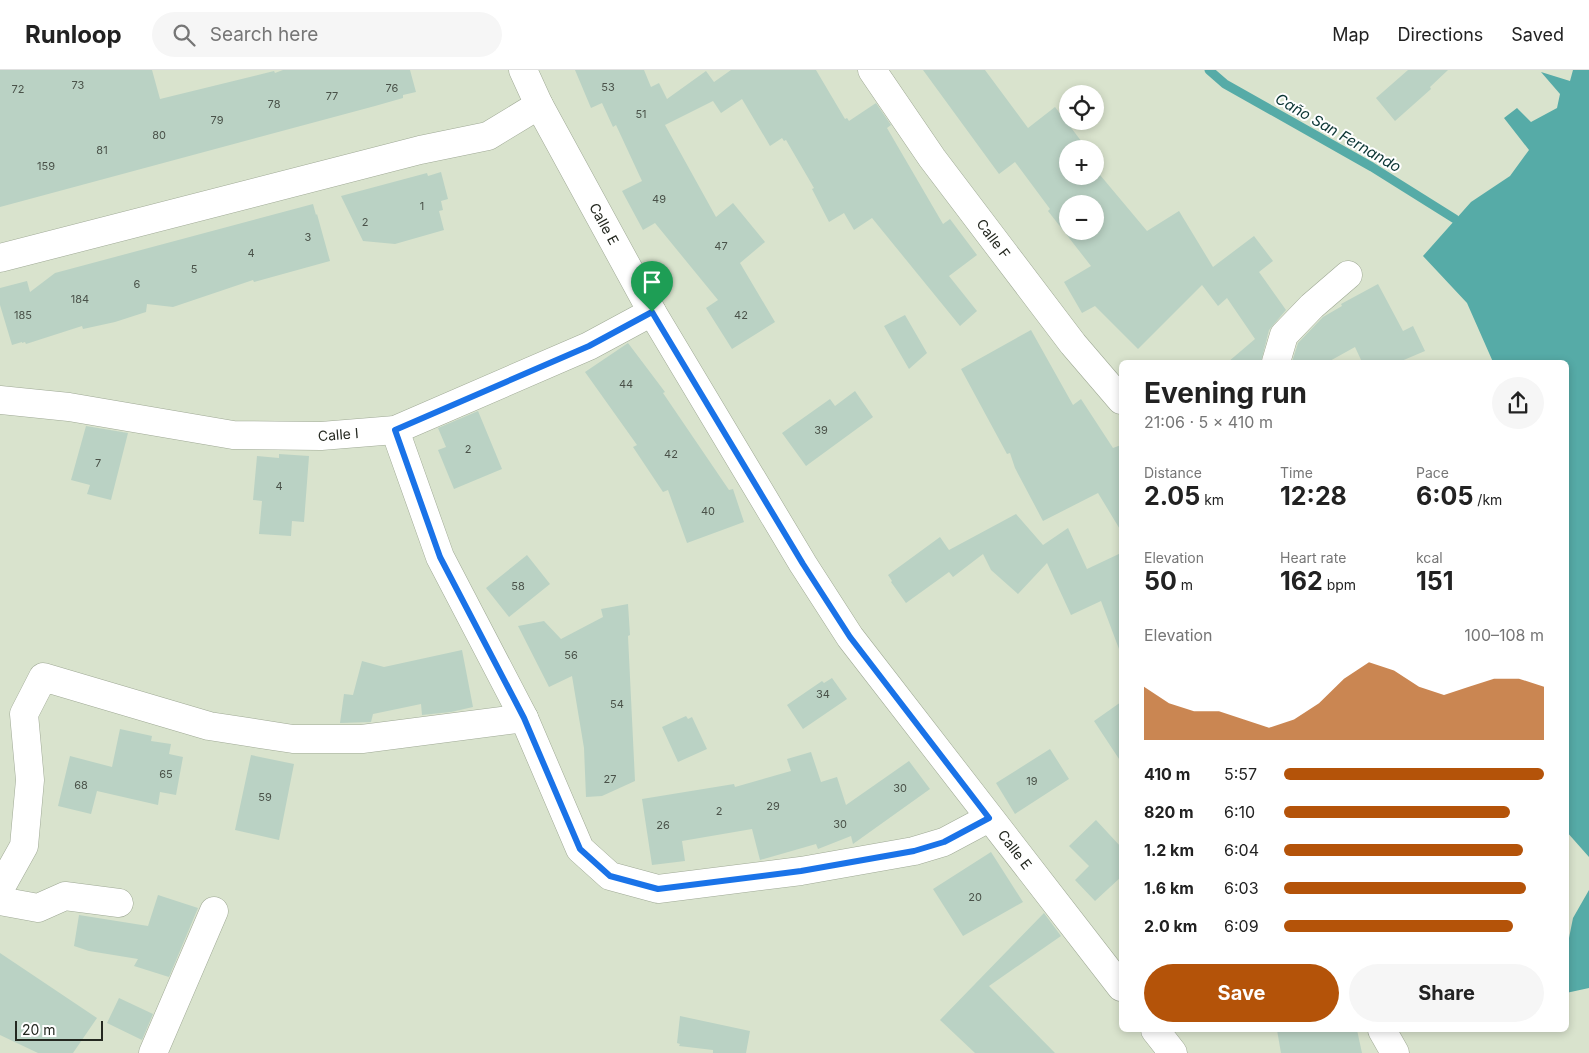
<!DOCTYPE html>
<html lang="en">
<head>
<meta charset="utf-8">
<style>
	:root { --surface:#fff; --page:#f6f6f6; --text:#222; --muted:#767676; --line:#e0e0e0; --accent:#b45309 }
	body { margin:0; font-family:Inter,sans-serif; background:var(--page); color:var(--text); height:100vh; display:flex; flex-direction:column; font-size:19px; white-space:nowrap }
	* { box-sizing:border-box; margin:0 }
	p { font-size:16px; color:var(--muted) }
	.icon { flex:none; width:28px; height:28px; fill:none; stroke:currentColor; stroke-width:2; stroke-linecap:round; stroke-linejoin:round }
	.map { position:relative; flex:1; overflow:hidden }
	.details { position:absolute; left:1119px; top:290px; width:450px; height:672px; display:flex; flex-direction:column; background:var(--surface); border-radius:8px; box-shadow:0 2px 8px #0003 }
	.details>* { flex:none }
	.controls { position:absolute; left:1059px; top:15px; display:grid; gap:10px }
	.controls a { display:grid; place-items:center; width:45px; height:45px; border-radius:50%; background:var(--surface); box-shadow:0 2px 8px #0003; font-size:25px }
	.scale { position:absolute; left:15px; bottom:12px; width:88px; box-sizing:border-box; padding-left:5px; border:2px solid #242820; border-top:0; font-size:14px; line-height:18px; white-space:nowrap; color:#242820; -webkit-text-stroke:4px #fff; paint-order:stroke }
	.pin { position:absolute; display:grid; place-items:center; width:42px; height:42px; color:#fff; margin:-51px -21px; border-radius:50% 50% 50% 0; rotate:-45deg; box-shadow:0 0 5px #0007 }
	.pin .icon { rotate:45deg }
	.round { display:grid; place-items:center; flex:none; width:52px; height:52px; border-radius:26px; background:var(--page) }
	.headline { display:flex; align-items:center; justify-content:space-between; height:85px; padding:0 25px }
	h1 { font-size:28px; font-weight:700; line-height:38px }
	.metrics { display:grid; grid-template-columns:repeat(3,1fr); gap:8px; height:85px; padding:5px 25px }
	.metrics div { display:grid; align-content:center }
	.metrics b { font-size:25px; font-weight:700 }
	.metrics small { font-size:14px; font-weight:400 }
	.metrics p { font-size:14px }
	.chart { height:140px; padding:10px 25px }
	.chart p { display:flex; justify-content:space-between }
	.chart svg { width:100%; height:90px; margin-top:5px; fill:var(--accent); opacity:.7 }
	.action { display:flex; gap:10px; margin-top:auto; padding:10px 25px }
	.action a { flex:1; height:58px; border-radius:30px; background:var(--accent); color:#fff; font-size:20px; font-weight:700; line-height:58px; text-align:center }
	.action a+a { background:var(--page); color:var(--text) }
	ul { padding:0 25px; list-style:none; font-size:16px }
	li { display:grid; grid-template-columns:80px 60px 1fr; align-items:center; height:38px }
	li i { height:12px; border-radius:6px; background:var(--accent) }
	header { display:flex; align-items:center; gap:30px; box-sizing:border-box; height:70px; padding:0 25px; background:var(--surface); border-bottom:1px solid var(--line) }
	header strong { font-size:24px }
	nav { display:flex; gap:28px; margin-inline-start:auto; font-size:18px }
	.search { width:350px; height:45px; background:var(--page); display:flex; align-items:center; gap:12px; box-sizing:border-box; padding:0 18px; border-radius:28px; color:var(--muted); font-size:19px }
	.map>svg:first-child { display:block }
	.water { fill:#56aba7 }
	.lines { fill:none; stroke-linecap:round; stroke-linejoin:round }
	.stream { stroke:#56aba7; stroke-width:9 }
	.building { fill:#bad2c4; fill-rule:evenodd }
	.minor-casing { stroke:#9fa995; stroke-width:29 }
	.minor { stroke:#fff; stroke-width:28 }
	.route-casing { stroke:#fff; stroke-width:10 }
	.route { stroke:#1a73e8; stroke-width:6 }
	.labels { text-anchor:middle; stroke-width:4; stroke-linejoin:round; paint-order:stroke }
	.number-label { font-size:11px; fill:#4a5249 }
	.street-label { font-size:14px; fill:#242820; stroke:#fff }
	.water-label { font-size:15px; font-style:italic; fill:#0b3534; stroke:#fff }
</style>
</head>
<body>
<header>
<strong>Runloop</strong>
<div class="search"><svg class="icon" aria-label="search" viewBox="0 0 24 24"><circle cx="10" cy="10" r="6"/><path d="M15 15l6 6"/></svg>Search here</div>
<nav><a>Map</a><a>Directions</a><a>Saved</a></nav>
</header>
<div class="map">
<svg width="1589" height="983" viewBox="0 0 1589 983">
	<rect width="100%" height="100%" fill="#d9e3cd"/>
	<!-- water -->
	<path class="water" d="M1573,0H1589V787L1566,761V292H1493L1467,233L1423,186L1471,132L1510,106L1529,80L1504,48L1517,38L1531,52L1557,38L1560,24L1541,2L1570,11Z
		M1589,820V918L1566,923V883L1573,848Z"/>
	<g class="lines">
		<!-- stream -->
		<path class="stream" d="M1209,0L1225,14L1372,97L1455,149"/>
	</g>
	<!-- building -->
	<path class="building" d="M0,0H152L160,29L274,1L275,3L283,0H410L416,22L403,25V28L375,36L0,137Z
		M575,0H644L651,17L659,13L667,29L706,1L714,12L731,0H816L845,49L847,48L849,51L876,33L891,55L887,58L943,154L950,149L977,185L949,206L977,241L960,256L872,148L854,160L844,143L829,152L812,119L814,118L786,70L784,71L782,68L770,76L742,29L721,43L713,31L665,55L716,147L733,133L765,172L740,193L775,252L732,279L706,238L718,230L655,153L643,160L622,121L642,111L616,55L613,57L602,33L591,38Z
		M923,0H985L1028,58L1055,37L1082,72L1076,76L1078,79H1068V106H1095V99L1147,161L1179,141L1213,197L1254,166L1273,191L1259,202L1286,240L1269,260L1261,292H1228L1255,269L1227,228L1218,236L1202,215L1138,279L1095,236L1082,243L1064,212L1091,196L1048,141L1050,139L1015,92L999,104ZM1068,134H1095V161H1068Z
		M1408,0H1448L1430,17L1431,19L1395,51L1376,28Z
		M441,102L448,129L441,131L443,140L439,141L444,160L395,174L363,171L341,126L427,103L428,106Z
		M313,134L316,145L317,144L330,191L254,212L253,210L173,237L147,234L146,242L115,252L83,259L82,256L26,274L25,272L22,273V272L12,275L0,235V218L27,211L30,222L55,203Z
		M1378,214L1403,261L1413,256L1425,281L1399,292H1362L1355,277L1328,292H1292L1298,273L1323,247L1342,236L1341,234Z
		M905,245L927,283L909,299L884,256Z
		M1031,260L1073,335L1081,329L1113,378L1121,375V461L1098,423L1043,451L1015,398L1010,383L1007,384L961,299Z
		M628,273L665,322L663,323L729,420L733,419L744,452L687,473L668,420L663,422L633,377L637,375L585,302Z
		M855,321L873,347L806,396L782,363L830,329L835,336Z
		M478,341L502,399L454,419L438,380L446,377L438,358Z
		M86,356L128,363L111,430L87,424L90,415L71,410Z
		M279,384L309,386L304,452L292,451L291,466L259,464L262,431L253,430L257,386L279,388Z
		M1016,444L1043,475L1068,458L1087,499L1121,483V579H1119L1101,531L1071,545L1047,493L1018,524L991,500L983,484L953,507L949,502L906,533L891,512L892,511L888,505L940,467L949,480Z
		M527,485L550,514L509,547L486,518Z
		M628,534L630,565L628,566L635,711L602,726L586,727L584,678L572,606L549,617L518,556L544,551L561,569L603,547L601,539Z
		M462,580L473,637L451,642L422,645L421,634L373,644L371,652L340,653L344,624L353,625L362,591L384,597Z
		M832,608L847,629L803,659L787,635L822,611L824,613Z
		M1121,632V692L1094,651Z
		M686,646L688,649L692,647L707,679L678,692L662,657Z
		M120,659L152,666L151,671L171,674L169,684L183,687L176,725L160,722L158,735L97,721L91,744L58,736L70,686L112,697Z
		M1050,679L1069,709L1015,744L996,713Z
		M811,682L821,712L837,707L846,735L909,691L930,719L853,774L851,766L818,779L816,774L760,790L752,759L682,771L685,791L652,795L642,729L734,714L735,717L791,701L787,689Z
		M251,685L294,694L279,770L235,760Z
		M1096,750L1121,777V807L1095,831L1075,810L1089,796L1069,776Z
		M991,782L1023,832L963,866L933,819Z
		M158,825L198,838L169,907L134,896L138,889L89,881L74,876L79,845L148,856Z
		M1044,843L1061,866L989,916L1055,983H975L940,950Z
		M0,883L97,948L73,983H38L0,965Z
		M119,928L153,944L142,970L107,953Z
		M680,946L750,961L746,983H713V980L679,976L680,974L677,973Z
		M1277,960H1357L1362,983H1281Z"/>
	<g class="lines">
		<!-- minor casing -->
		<g class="minor-casing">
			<g id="minor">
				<path id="s1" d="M523,0L539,35L652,242L803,494L850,567L1121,917"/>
				<path id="s2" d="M872,0L932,88L1073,274L1121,330"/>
				<path d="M0,188L420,80L488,66L539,35"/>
				<path d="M1276,292L1284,265L1312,236L1348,205"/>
				<path id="s3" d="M0,330L69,337L233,365L321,366L395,360L589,276L652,242"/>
				<path d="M395,360L440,487L524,648L580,779L610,806L658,819L801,801L914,781L944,772L989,748"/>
				<path d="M0,819L24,776L30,710L24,644L43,607L209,656L293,669H362L524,648"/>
				<path d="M0,831L38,838L65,826L119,833"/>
				<path d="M1155,960L1173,983"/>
				<path d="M1382,960L1395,983"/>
				<path d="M153,983L214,841"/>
			</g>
		</g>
		<!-- minor -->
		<use href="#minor" class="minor"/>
	</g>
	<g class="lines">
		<!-- route casing -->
		<g class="route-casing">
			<path id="route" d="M652,242L803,494L850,567L989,748L944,772L914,781L801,801L658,819L610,806L580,779L524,648L440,487L395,360L589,276Z"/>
		</g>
		<!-- route -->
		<use href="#route" class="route"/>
	</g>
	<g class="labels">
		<!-- number labels -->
		<g class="number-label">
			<text x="78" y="19">73</text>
			<text x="608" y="21">53</text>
			<text x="392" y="22">76</text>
			<text x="18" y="23">72</text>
			<text x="332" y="30">77</text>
			<text x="274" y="38">78</text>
			<text x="641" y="48">51</text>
			<text x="217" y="54">79</text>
			<text x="159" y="69">80</text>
			<text x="102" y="84">81</text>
			<text x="46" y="100">159</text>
			<text x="659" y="133">49</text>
			<text x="422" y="140">1</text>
			<text x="365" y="156">2</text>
			<text x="308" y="171">3</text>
			<text x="721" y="180">47</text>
			<text x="251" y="187">4</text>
			<text x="194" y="203">5</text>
			<text x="137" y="218">6</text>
			<text x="80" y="233">184</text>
			<text x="23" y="249">185</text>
			<text x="741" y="249">42</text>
			<text x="626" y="318">44</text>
			<text x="821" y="364">39</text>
			<text x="468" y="383">2</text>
			<text x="671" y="388">42</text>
			<text x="98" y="397">7</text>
			<text x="279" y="420">4</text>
			<text x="708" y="445">40</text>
			<text x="518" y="520">58</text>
			<text x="571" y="589">56</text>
			<text x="823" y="628">34</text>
			<text x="617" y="638">54</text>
			<text x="166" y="708">65</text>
			<text x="610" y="713">27</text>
			<text x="1032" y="715">19</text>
			<text x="81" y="719">68</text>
			<text x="900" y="722">30</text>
			<text x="265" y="731">59</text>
			<text x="773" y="740">29</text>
			<text x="719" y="745">2</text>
			<text x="840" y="758">30</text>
			<text x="663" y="759">26</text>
			<text x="975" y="831">20</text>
		</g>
		<!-- street labels -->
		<g class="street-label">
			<text dy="5" stroke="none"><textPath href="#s1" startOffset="174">Calle E</textPath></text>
			<text dy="5" stroke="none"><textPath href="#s2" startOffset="208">Calle F</textPath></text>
			<text dy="5" stroke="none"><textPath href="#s3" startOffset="341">Calle I</textPath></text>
			<text dy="5" stroke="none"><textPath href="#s1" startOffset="924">Calle E</textPath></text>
		</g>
		<!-- water labels -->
		<g class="water-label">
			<text transform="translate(1338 63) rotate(30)" y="5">Caño San Fernando</text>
		</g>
	</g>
</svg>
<div class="controls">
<a><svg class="icon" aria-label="locate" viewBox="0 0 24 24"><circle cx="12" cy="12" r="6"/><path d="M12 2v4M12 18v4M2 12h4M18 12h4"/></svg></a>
<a>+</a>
<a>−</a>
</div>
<div class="scale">20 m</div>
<div class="pin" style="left:652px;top:242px;background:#1e9e55"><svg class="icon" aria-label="arrive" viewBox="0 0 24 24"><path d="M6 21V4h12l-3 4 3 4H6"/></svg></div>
<section class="details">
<div class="headline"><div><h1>Evening run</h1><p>21:06 · 5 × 410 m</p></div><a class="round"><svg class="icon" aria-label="share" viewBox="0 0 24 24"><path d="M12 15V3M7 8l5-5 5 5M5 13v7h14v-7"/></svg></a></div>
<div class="metrics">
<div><p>Distance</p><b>2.05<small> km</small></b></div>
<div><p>Time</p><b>12:28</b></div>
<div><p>Pace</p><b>6:05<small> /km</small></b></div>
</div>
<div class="metrics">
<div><p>Elevation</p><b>50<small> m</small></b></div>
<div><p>Heart rate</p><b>162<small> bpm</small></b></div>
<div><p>kcal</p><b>151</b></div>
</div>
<div class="chart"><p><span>Elevation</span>100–108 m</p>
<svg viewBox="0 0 160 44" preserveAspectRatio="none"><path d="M0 44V18L10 26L20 30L30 30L40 34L50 38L60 34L70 26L80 14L90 6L100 10L110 18L120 22L130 18L140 14L150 14L160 18V44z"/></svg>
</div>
<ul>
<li><b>410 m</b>5:57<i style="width:100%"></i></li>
<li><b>820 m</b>6:10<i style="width:87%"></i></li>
<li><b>1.2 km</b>6:04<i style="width:92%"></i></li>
<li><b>1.6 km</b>6:03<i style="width:93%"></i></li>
<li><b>2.0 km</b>6:09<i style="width:88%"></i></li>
</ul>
<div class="action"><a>Save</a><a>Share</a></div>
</section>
</div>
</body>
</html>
